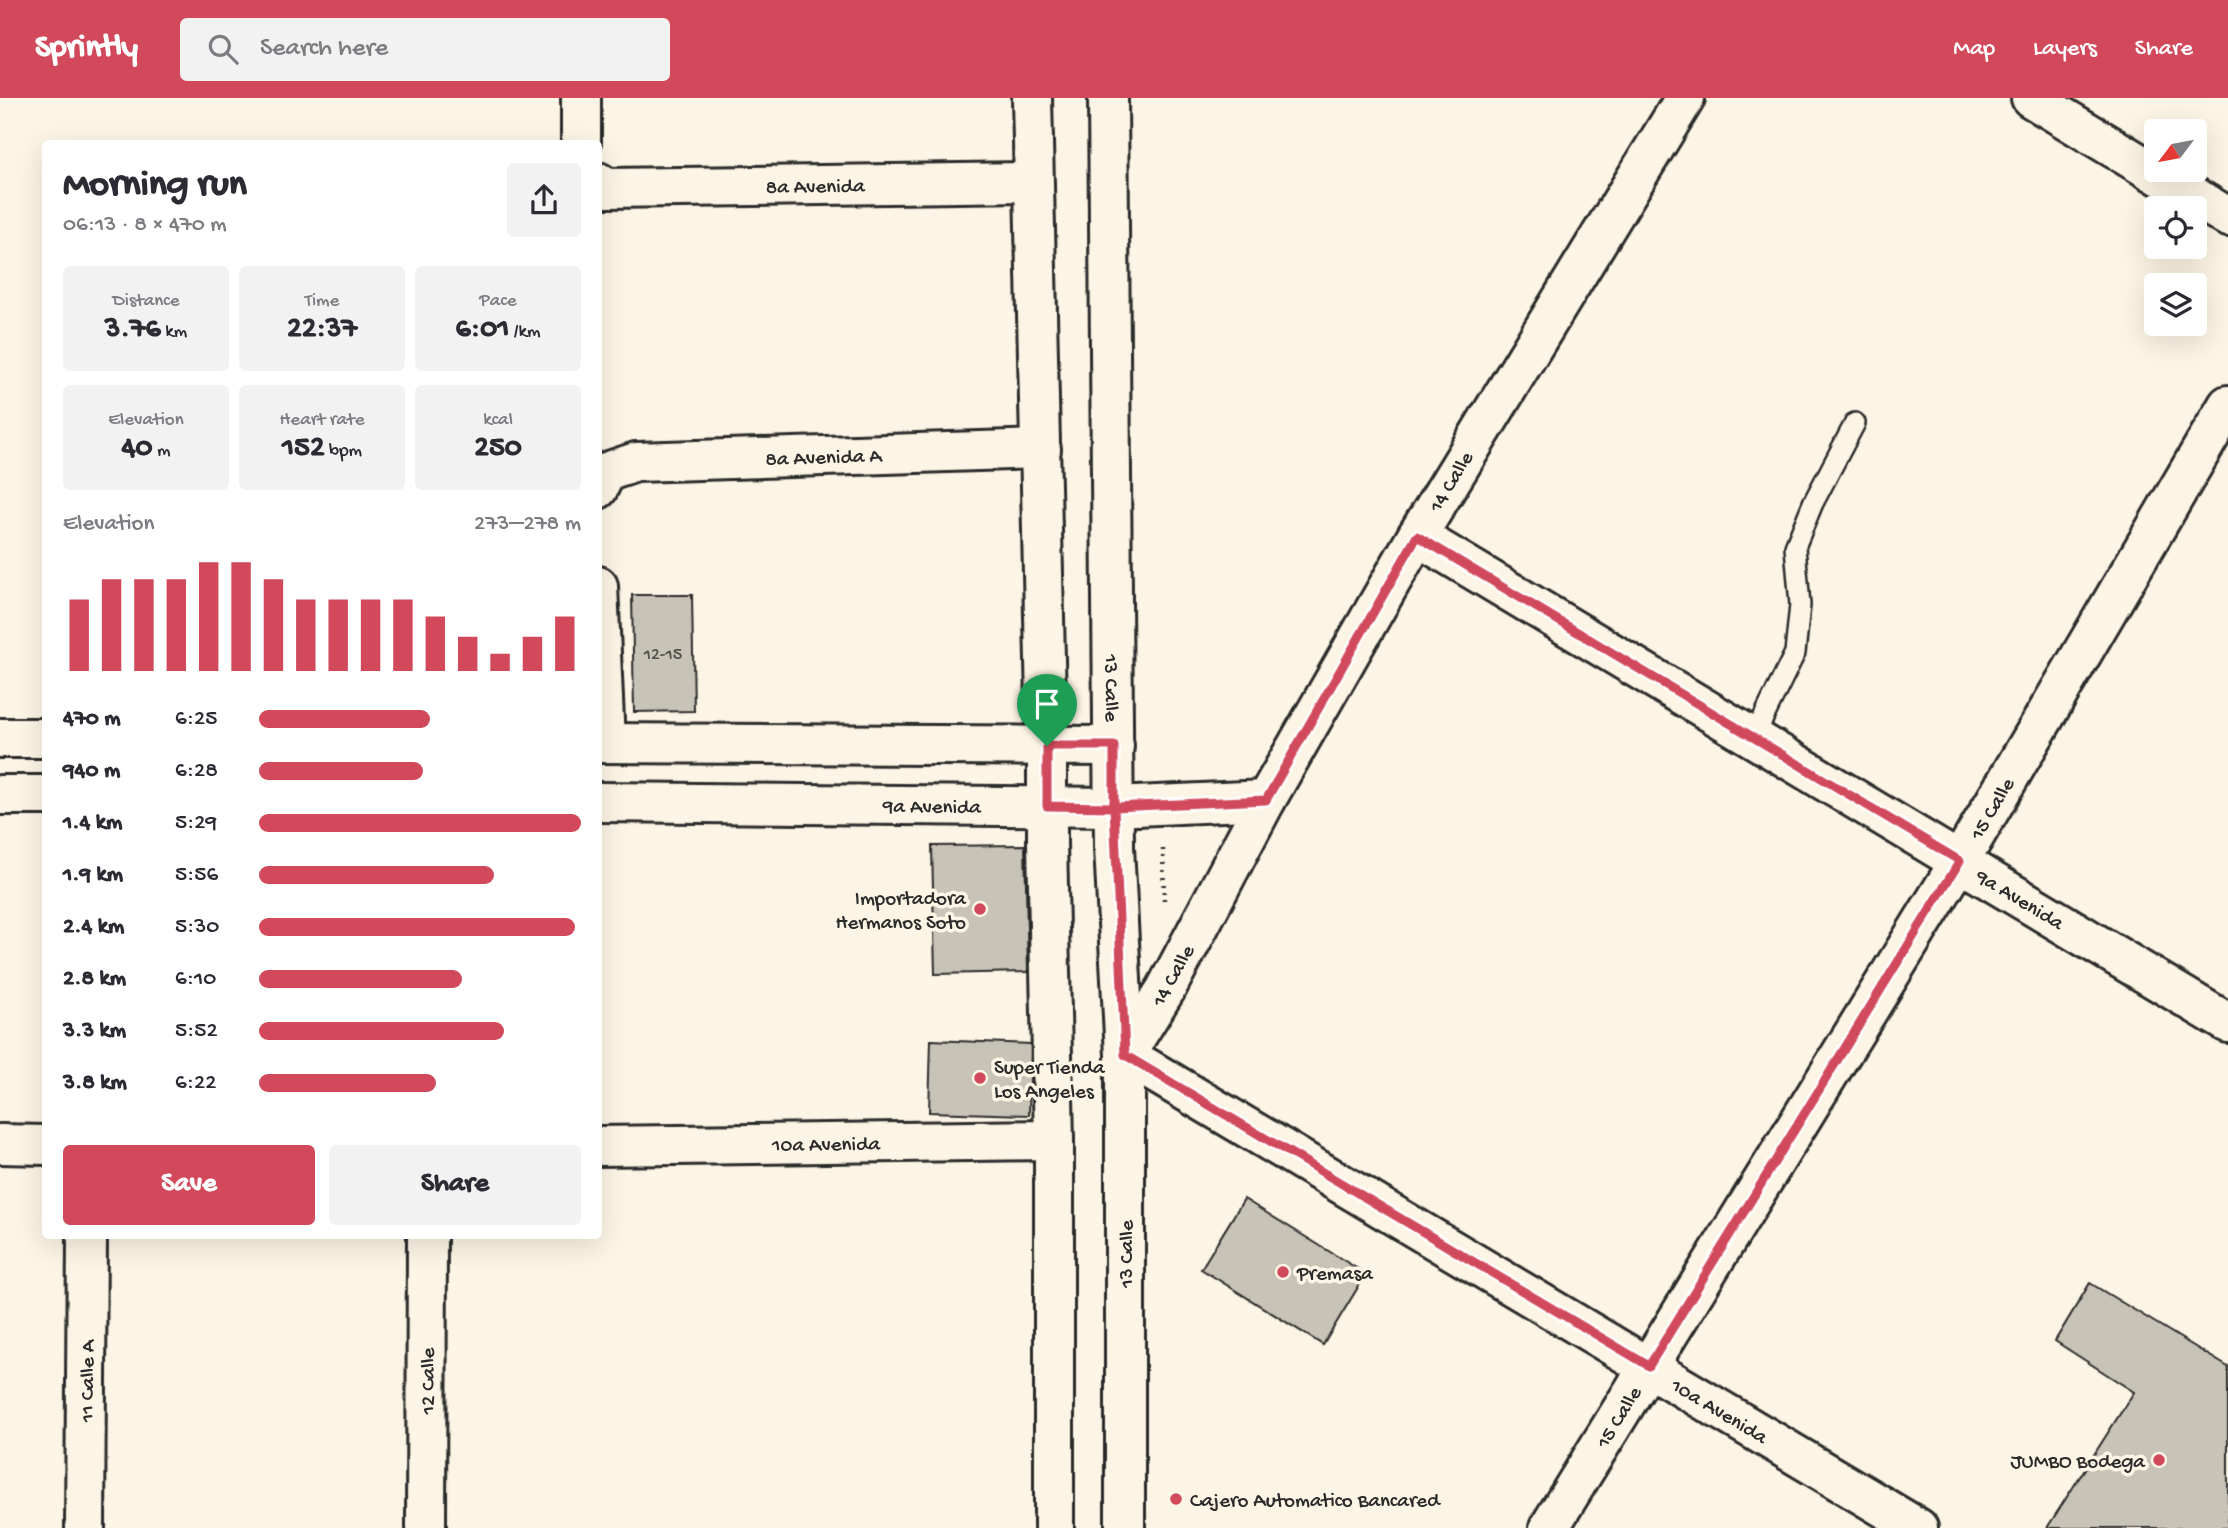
<!DOCTYPE html>
<html lang="en">
<head>
<meta charset="utf-8">
<style>
	:root { --surface:#fff; --page:#f2f2f3; --text:#2b2b33; --muted:#7c7c81; --accent:#d1495b }
	body { margin:0; font-family:"Gochi Hand",sans-serif; background:var(--page); color:var(--text); height:100vh; display:flex; flex-direction:column; font-size:26px; white-space:nowrap }
	* { box-sizing:border-box; margin:0 }
	p { font-size:23px; color:var(--muted) }
	.icon { flex:none; width:38px; height:38px; fill:none; stroke:currentColor; stroke-width:2; stroke-linecap:round; stroke-linejoin:round }
	.map { position:relative; flex:1; overflow:hidden }
	.panel { position:absolute; left:42px; top:42px; width:560px; height:1099px; display:flex; flex-direction:column; background:var(--surface); border-radius:7px; box-shadow:0 7px 28px #0002 }
	.panel>* { flex:none }
	.needle { width:46px; rotate:238deg }
	.fabs { position:absolute; left:2144px; top:21px; display:grid; gap:14px }
	.fabs a { display:grid; place-items:center; width:63px; height:63px; border-radius:7px; background:var(--surface); box-shadow:0 7px 28px #0002; font-size:35px }
	.pin { position:absolute; display:grid; place-items:center; width:60px; height:60px; color:#fff; margin:-72px -30px; border-radius:50% 50% 50% 0; rotate:-45deg; box-shadow:0 0 7px #0007 }
	.pin .icon { rotate:45deg }
	.round { display:grid; place-items:center; flex:none; width:74px; height:74px; border-radius:7px; background:var(--page) }
	.overview { display:flex; align-items:center; justify-content:space-between; height:119px; padding:0 21px }
	h1 { font-size:38px; font-weight:800; line-height:52px }
	.figures { display:grid; grid-template-columns:repeat(3,1fr); gap:10px; height:119px; padding:7px 21px }
	.figures div { display:grid; align-content:center; border-radius:7px; background:var(--page); text-align:center }
	.figures b { font-size:30px; font-weight:800 }
	.figures small { font-size:19px; font-weight:400 }
	.figures p { font-size:19px }
	.chart { height:196px; padding:14px 21px }
	.chart p { display:flex; justify-content:space-between }
	.chart svg { width:100%; height:126px; margin-top:7px; stroke:var(--accent); stroke-width:6 }
	.action { display:flex; gap:14px; margin-top:auto; padding:14px 21px }
	.action a { flex:1; height:80px; border-radius:7px; background:var(--accent); color:#fff; font-size:28px; font-weight:800; line-height:80px; text-align:center }
	.action a+a { background:var(--page); color:var(--text) }
	ul { padding:0 21px; list-style:none; font-size:23px }
	li { display:grid; grid-template-columns:112px 84px 1fr; align-items:center; height:52px }
	li i { height:18px; border-radius:9px; background:var(--accent) }
	header { display:flex; align-items:center; gap:42px; box-sizing:border-box; height:98px; padding:0 35px; background:var(--accent); color:#fff }
	header strong { font-size:33px }
	nav { display:flex; gap:38px; margin-inline-start:auto; font-size:24px }
	.search { width:490px; height:63px; background:var(--page); display:flex; align-items:center; gap:18px; box-sizing:border-box; padding:0 24px; border-radius:7px; color:var(--muted); font-size:26px }
	.map>svg:first-child { display:block }
	.building { fill:#c8c3b7; stroke:#2b2b2b; stroke-width:2 }
	.lines { fill:none; stroke-linecap:round; stroke-linejoin:round }
	.lane-casing { stroke:#2b2b2b; stroke-width:24 }
	.street-casing { stroke:#2b2b2b; stroke-width:44 }
	.secondary-casing { stroke:#2b2b2b; stroke-width:44 }
	.path { stroke:#2b2b2b; stroke-width:4.5; stroke-dasharray:2 5; stroke-linecap:butt }
	.lane { stroke:#fcf5e5; stroke-width:19 }
	.street { stroke:#fcf5e5; stroke-width:38 }
	.secondary { stroke:#fcf5e5; stroke-width:38 }
	.route-casing { stroke:#fff; stroke-width:14 }
	.route { stroke:#d1495b; stroke-width:9 }
	.poi-dot { fill:#d1495b; stroke:#fcf5e5; stroke-width:2.5 }
	.labels { text-anchor:middle; stroke-width:7; stroke-linejoin:round; paint-order:stroke }
	.number-label { font-size:18px; fill:#52514e }
	.street-label { font-size:21px; fill:#2b2b2b; stroke:#fcf5e5 }
	.poi-label { font-size:21px; fill:#2b2b2b; stroke:#fcf5e5; text-anchor:start }
</style>
</head>
<body>
<header>
<strong>Sprintly</strong>
<div class="search"><svg class="icon" aria-label="search" viewBox="0 0 24 24"><circle cx="10" cy="10" r="6"/><path d="M15 15l6 6"/></svg>Search here</div>
<nav><a>Map</a><a>Layers</a><a>Share</a></nav>
</header>
<div class="map">
<svg width="2228" height="1430" viewBox="0 0 2228 1430">
	<rect width="100%" height="100%" fill="#fcf5e5"/>
	<filter id="ink" filterUnits="userSpaceOnUse"><feTurbulence type="fractalNoise" baseFrequency=".0143" numOctaves="2"/><feDisplacementMap in="SourceGraphic" scale="14" xChannelSelector="R" yChannelSelector="G"/><feConvolveMatrix kernelMatrix="1 2 1 2 8 2 1 2 1" color-interpolation-filters="sRGB"/></filter>
	<g filter="url(#ink)">
		<!-- building -->
		<path class="building" d="M632,497H692L694,613L634,614Z
			M1025,747L1028,874L935,876L932,748Z
			M931,942L1031,946L1029,1017L929,1014Z
			M1244,1101L1366,1176L1323,1247L1201,1171Z
			M2090,1185L2228,1269V1430H2047L2134,1294L2055,1243Z"/>
		<g class="lines">
			<!-- lane casing -->
			<g class="lane-casing">
				<path id="lane" d="M1754,639L1795,555L1800,507L1795,449L1813,405L1855,325"/>
			</g>
			<!-- street casing -->
			<g class="street-casing">
				<g id="street">
					<path d="M581,0V46"/>
					<path id="s1" d="M1685,0L1417,438L1266,702L1166,891L1125,957L1918,1430"/>
					<path id="s2" d="M598,84L607,90L1033,84"/>
					<path id="s3" d="M598,391L606,374L636,364L1041,351"/>
					<path id="s4" d="M1417,438L2228,925"/>
					<path d="M598,488L605,645"/>
					<path d="M1114,709L1266,702"/>
					<path d="M0,1046L46,1047"/>
					<path id="s5" d="M598,1048L1054,1042"/>
					<path id="s6" d="M85,1430L87,1138"/>
					<path id="s7" d="M426,1430L427,1138"/>
					<path id="s8" d="M1549,1430L1960,763L2228,307"/>
				</g>
			</g>
			<!-- secondary casing -->
			<g class="secondary-casing">
				<g id="secondary">
					<path d="M1032,0L1047,648V745L1054,1042V1430"/>
					<path id="s9" d="M1108,0L1114,749L1125,957V1430"/>
					<path d="M2031,0L2228,119"/>
					<path d="M0,640H46"/>
					<path d="M598,645L1114,648"/>
					<path d="M0,697H46"/>
					<path id="s10" d="M598,704L1114,709"/>
				</g>
			</g>
			<!-- path -->
			<path class="path" d="M1163,751L1164,806"/>
			<!-- lane -->
			<use href="#lane" class="lane"/>
			<!-- street -->
			<use href="#street" class="street"/>
			<!-- secondary -->
			<use href="#secondary" class="secondary"/>
		</g>
	</g>
	<g class="lines" filter="url(#ink)">
		<!-- route casing -->
		<g class="route-casing">
			<path id="route" d="M1047,648V708L1114,709L1125,957L1649,1268L1960,763L1417,438L1266,702L1114,709V648H1047"/>
		</g>
		<!-- route -->
		<use href="#route" class="route"/>
	</g>
	<!-- markers -->
	<g class="poi-dot">
		<circle cx="980" cy="811" r="7"/>
		<circle cx="980" cy="980" r="7"/>
		<circle cx="1283" cy="1174" r="7"/>
		<circle cx="2159" cy="1362" r="7"/>
		<circle cx="1176" cy="1401" r="7"/>
	</g>
	<g class="labels">
		<!-- number labels -->
		<g class="number-label">
			<text x="663" y="561">12-15</text>
		</g>
		<!-- street labels -->
		<g class="street-label">
			<text dy="7" stroke="none"><textPath href="#s2" startOffset="219">8a Avenida</textPath></text>
			<text dy="7" stroke="none"><textPath href="#s3" startOffset="238">8a Avenida A</textPath></text>
			<text transform="translate(1450 383) rotate(-59)" y="7">14 Calle</text>
			<text dy="7" stroke="none"><textPath href="#s9" startOffset="590">13 Calle</textPath></text>
			<text dy="7" stroke="none"><textPath href="#s10" startOffset="334">9a Avenida</textPath></text>
			<text dy="7" stroke="none"><textPath href="#s8" startOffset="845">15 Calle</textPath></text>
			<text dy="7" stroke="none"><textPath href="#s4" startOffset="704">9a Avenida</textPath></text>
			<text transform="translate(1172 877) rotate(-61)" y="7">14 Calle</text>
			<text dy="7" stroke="none"><textPath href="#s5" startOffset="228">10a Avenida</textPath></text>
			<text transform="translate(1125 1156) rotate(-90)" y="7">13 Calle</text>
			<text dy="7" stroke="none"><textPath href="#s6" startOffset="147">11 Calle A</textPath></text>
			<text dy="7" stroke="none"><textPath href="#s7" startOffset="147">12 Calle</textPath></text>
			<text dy="7" stroke="none"><textPath href="#s1" startOffset="1802">10a Avenida</textPath></text>
			<text dy="7" stroke="none"><textPath href="#s8" startOffset="131">15 Calle</textPath></text>
		</g>
		<!-- poi labels -->
		<g class="poi-label">
			<text x="966" y="806" text-anchor="end">Importadora<tspan x="966" dy="24">Hermanos Soto</tspan></text>
			<text x="994" y="975">Super Tienda<tspan x="994" dy="24">Los Angeles</tspan></text>
			<text x="1297" y="1181">Premasa</text>
			<text x="2145" y="1369" text-anchor="end">JUMBO Bodega</text>
			<text x="1190" y="1408">Cajero Automatico Bancared</text>
		</g>
	</g>
</svg>
<div class="fabs">
<a><svg class="needle" viewBox="-14 -14 28 28"><path d="M0-13l5 13h-10z" fill="#e53935"/><path d="M0 13l5-13h-10z" fill="#7c7c81"/></svg></a>
<a><svg class="icon" aria-label="locate" viewBox="0 0 24 24"><circle cx="12" cy="12" r="6"/><path d="M12 2v4M12 18v4M2 12h4M18 12h4"/></svg></a>
<a><svg class="icon" aria-label="layers" viewBox="0 0 24 24"><path d="M12 4l9 5-9 5-9-5zM3 14l9 5 9-5"/></svg></a>
</div>
<div class="pin" style="left:1047px;top:648px;background:#1e9e55"><svg class="icon" aria-label="arrive" viewBox="0 0 24 24"><path d="M6 21V4h12l-3 4 3 4H6"/></svg></div>
<section class="panel">
<div class="overview"><div><h1>Morning run</h1><p>06:13 · 8 × 470 m</p></div><a class="round"><svg class="icon" aria-label="share" viewBox="0 0 24 24"><path d="M12 15V3M7 8l5-5 5 5M5 13v7h14v-7"/></svg></a></div>
<div class="figures">
<div><p>Distance</p><b>3.76<small> km</small></b></div>
<div><p>Time</p><b>22:37</b></div>
<div><p>Pace</p><b>6:01<small> /km</small></b></div>
</div>
<div class="figures">
<div><p>Elevation</p><b>40<small> m</small></b></div>
<div><p>Heart rate</p><b>152<small> bpm</small></b></div>
<div><p>kcal</p><b>250</b></div>
</div>
<div class="chart"><p><span>Elevation</span>273–278 m</p>
<svg viewBox="0 0 160 44" preserveAspectRatio="none"><path d="M5 44V19M15 44V12M25 44V12M35 44V12M45 44V6M55 44V6M65 44V12M75 44V19M85 44V19M95 44V19M105 44V19M115 44V25M125 44V32M135 44V38M145 44V32M155 44V25"/></svg>
</div>
<ul>
<li><b>470 m</b>6:25<i style="width:53%"></i></li>
<li><b>940 m</b>6:28<i style="width:51%"></i></li>
<li><b>1.4 km</b>5:29<i style="width:100%"></i></li>
<li><b>1.9 km</b>5:56<i style="width:73%"></i></li>
<li><b>2.4 km</b>5:30<i style="width:98%"></i></li>
<li><b>2.8 km</b>6:10<i style="width:63%"></i></li>
<li><b>3.3 km</b>5:52<i style="width:76%"></i></li>
<li><b>3.8 km</b>6:22<i style="width:55%"></i></li>
</ul>
<div class="action"><a>Save</a><a>Share</a></div>
</section>
</div>
</body>
</html>
